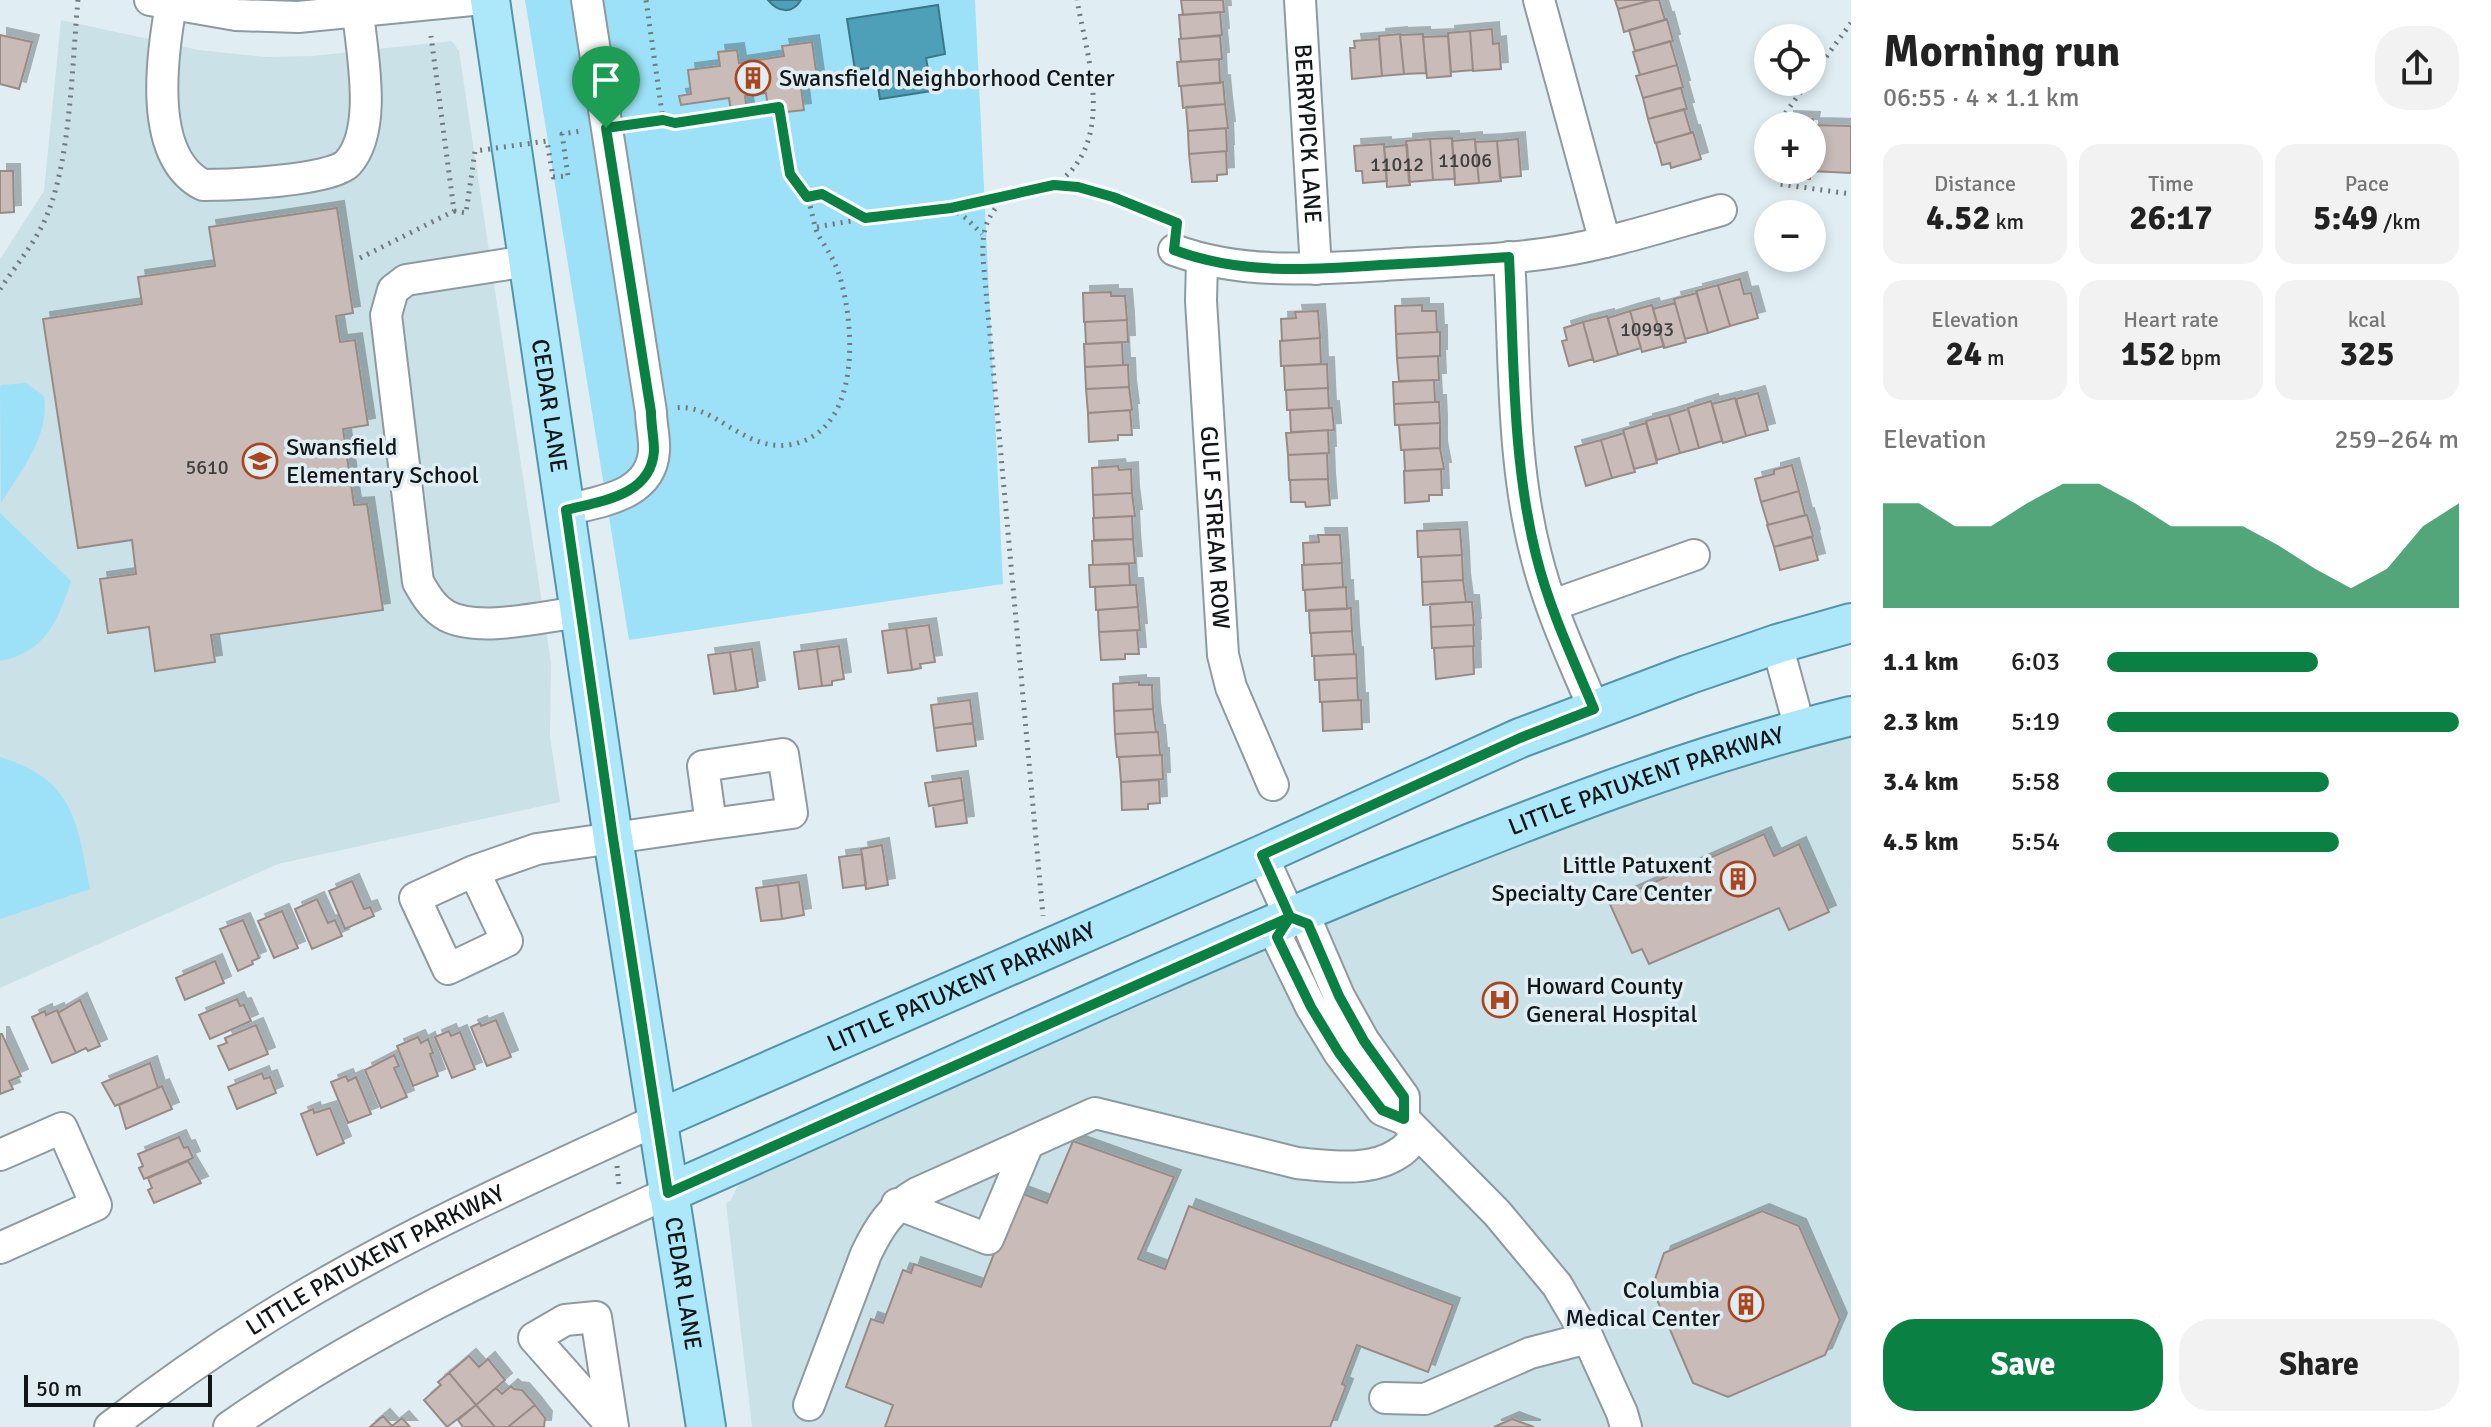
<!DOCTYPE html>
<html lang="en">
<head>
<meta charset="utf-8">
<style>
	:root { --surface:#fff; --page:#f2f2f2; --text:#222; --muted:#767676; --accent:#0b8043 }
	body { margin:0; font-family:Signika,sans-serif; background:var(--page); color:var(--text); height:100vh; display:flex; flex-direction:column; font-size:30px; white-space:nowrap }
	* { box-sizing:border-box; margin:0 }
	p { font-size:26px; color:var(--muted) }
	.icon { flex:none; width:44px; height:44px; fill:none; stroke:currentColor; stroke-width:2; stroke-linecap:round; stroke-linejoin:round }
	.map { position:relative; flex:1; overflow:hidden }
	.details { display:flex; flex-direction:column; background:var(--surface); width:640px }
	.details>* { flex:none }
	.controls { position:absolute; left:1754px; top:24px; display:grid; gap:16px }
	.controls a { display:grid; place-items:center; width:72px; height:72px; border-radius:50%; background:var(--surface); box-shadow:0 4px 12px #0003; font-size:40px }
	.scale { position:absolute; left:24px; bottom:20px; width:188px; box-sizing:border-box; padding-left:8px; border:4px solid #111618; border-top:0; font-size:22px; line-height:28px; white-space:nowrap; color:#111618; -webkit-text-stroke:6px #e0eef4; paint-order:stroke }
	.pin { position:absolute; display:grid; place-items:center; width:68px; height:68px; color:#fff; margin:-82px -34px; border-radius:50% 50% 50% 0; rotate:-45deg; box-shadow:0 0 8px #0007 }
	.pin .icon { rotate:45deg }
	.round { display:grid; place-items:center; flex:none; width:84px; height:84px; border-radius:32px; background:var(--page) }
	.overview { display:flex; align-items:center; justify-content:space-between; height:136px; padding:0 32px }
	h1 { font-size:44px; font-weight:800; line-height:60px }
	.stats { display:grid; grid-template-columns:repeat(3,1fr); gap:12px; height:136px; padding:8px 32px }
	.stats div { display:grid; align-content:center; border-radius:20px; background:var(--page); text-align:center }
	.stats b { font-size:34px; font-weight:800 }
	.stats small { font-size:22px; font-weight:400 }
	.stats p { font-size:22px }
	.chart { height:224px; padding:16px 32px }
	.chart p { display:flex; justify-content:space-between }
	.chart svg { width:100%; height:144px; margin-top:8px; fill:var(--accent); opacity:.7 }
	.button { display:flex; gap:16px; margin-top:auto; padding:16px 32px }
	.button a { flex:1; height:92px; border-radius:32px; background:var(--accent); color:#fff; font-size:32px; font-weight:800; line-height:92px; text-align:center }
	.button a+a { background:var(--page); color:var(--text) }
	ul { padding:0 32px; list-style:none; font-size:26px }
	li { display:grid; grid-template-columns:128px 96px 1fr; align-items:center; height:60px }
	li i { height:20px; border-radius:10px; background:var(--accent) }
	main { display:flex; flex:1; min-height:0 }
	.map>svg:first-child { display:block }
	.built { fill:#cae1e8 }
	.green { fill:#9de1f8 }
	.water { fill:#4ea0b8; stroke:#3c7788; stroke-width:2 }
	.building { fill:#c9bbb7; stroke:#988b86; stroke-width:2; filter:url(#shadow) }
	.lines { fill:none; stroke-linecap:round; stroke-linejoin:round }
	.minor-casing { stroke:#8d9a9f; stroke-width:34 }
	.major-casing { stroke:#5394a9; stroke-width:42 }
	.path { stroke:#717a7e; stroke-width:5; stroke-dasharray:2 6; stroke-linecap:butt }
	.minor { stroke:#fff; stroke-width:30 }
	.major { stroke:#ade8fa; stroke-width:38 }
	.path-bridge { stroke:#717a7e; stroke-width:5; stroke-dasharray:2 6; stroke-linecap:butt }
	.route-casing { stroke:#fff; stroke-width:16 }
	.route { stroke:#0b8043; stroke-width:10 }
	.labels { text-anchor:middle; stroke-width:7; stroke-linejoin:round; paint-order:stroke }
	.number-label { font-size:20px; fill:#3f3f40 }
	.poi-label { font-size:24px; fill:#111618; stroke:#e0eef4; text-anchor:start }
	.street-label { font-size:24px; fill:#111618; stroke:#e0eef4 }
</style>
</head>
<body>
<main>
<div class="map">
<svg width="1851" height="1427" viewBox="0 0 1851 1427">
	<defs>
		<filter id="shadow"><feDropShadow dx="7" dy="-7" stdDeviation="0" flood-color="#0004"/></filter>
	</defs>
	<rect width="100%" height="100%" fill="#e0eef4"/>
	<!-- built -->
	<path class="built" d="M61,20L199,50L265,57L313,56L452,41L459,51L551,663L550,737L560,802L278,864L0,988V259L44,191Z
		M1851,734V1427H752L726,1203L731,1200L737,1187L748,1176L1548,825L1624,798Z"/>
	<!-- green -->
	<path class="green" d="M525,0H975L1003,584L629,640Z
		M26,383L44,396C50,437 21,470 1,503L0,388L1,385Z
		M0,513L71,581C58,622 45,652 0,661Z
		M0,757C74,779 77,821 90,889L0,919Z"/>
	<!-- water -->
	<path class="water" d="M768,0H801C792,15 778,12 768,0Z
		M938,5L945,54L926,58L932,91L880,99L875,67L855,70L847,19Z"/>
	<!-- building -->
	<path class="building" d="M1181,0H1223L1224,12L1183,15Z
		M1615,0H1653L1618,9Z
		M1653,0H1659L1665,20L1624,32L1618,9Z
		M1220,12L1222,35L1181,39L1179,15Z
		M1667,19L1673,41L1635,51L1629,30Z
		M1492,29L1493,44L1499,43L1501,69L1473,71L1470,31Z
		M1470,31L1473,70L1451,72L1448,33Z
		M1400,34L1404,74L1382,76L1379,36Z
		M1423,34L1426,73L1404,74L1400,35Z
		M0,35L32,42L19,89L0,84Z
		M1220,36L1222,59L1181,62L1179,39Z
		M1448,36L1451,76L1427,78L1423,37Z
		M1379,39L1382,76L1352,79L1350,48H1355L1354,41Z
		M1670,41L1677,65L1640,75L1633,52Z
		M812,42L818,85L801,87L804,110L786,112L785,105L768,108L766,93L745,96L747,110L731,112L729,98L681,105L679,96L691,94L688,70L720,66L718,52L737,50L739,63L784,56L782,46Z
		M1219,59L1220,83L1179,86L1177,62Z
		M1677,65L1683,87L1643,98L1636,76Z
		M1223,82L1225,104L1183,108L1181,86Z
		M1681,88L1687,109L1648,119L1643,98Z
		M1225,104L1228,128L1188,131L1186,107Z
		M1684,109L1691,133L1655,143L1648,119Z
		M1787,118L1813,119L1812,125L1851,126V173L1810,171V179L1785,178V170H1812V126H1787Z
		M1226,128L1227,151L1189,154L1188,131Z
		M1693,132L1701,159L1671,168L1670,163L1662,165L1656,143Z
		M1452,138L1455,179L1433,180L1430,139Z
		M1430,139L1433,180L1409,182L1406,141Z
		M1475,139L1479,183L1455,185L1452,141Z
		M1518,139L1521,176L1500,178L1497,141Z
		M1497,141L1501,181L1479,183L1475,142Z
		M1384,144L1387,181L1363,183L1362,171H1356L1354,146Z
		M1407,145L1410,185L1387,187L1384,147Z
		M1226,151L1227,174L1217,175V181L1192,182L1189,154Z
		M0,171H13L14,212L0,213Z
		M337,208L353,313L336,316L340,342L355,340L368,425L343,429L354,505L367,504L383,610L211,635L215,662L155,671L149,627L108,633L100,579L136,574L132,540L78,548L43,319L142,304L138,277L215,266L209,227Z
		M1740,279L1744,294L1751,293L1758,318L1730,326L1718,285Z
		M1718,285L1730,326L1708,333L1696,291Z
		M1111,292V296H1125L1127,320L1084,322L1083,293Z
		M1697,293L1708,333L1685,339L1674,299Z
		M1675,303L1686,342L1664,348L1653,309Z
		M1422,305V311H1436L1437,332L1396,334L1395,306Z
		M1652,305L1664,346L1642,352L1630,311Z
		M1318,311L1320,338L1282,341L1281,319L1296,318L1295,312Z
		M1630,311L1641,348L1618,355L1608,318Z
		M1607,316L1618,355L1594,362L1583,322Z
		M1127,320L1128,342L1086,344L1085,322Z
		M1583,322L1593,359L1569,366L1562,341L1567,340L1564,328Z
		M1437,332H1440V356L1397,358L1396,334Z
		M1320,338L1321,364L1281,366L1280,341Z
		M1122,342L1123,365L1085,367L1084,344Z
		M1438,356L1439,380L1399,381L1397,358Z
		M1327,364L1328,388L1285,390L1284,366Z
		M1123,365H1128L1129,387L1086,389L1085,367Z
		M1434,380L1435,402L1394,404L1393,382Z
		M1129,387L1132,410L1088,413L1086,389Z
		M1328,388L1329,408L1287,410L1286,390Z
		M1758,393L1768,430L1746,436L1736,399Z
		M1735,398L1746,436L1723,443L1712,404Z
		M1711,401L1722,441L1699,448L1688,408Z
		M1435,402H1439L1440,423L1395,425L1394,404Z
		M1332,408L1334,430L1291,432L1290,410Z
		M1688,409L1699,448L1680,453L1669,415Z
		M1130,410L1132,435H1118V440L1089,442L1088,413Z
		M1669,415L1680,453L1657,460L1646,421Z
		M1440,423V448L1401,450L1399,425Z
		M1646,423L1657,463L1634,469L1623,430Z
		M1328,430L1329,453L1288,455L1286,433Z
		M1624,433L1635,472L1612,478L1601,440Z
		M1601,440L1612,478L1586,486L1575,447Z
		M1440,448L1444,469L1405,471L1404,450Z
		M1327,453L1328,479L1289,480L1288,455Z
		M1792,465L1799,491L1761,502L1755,479L1774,474V470Z
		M1118,466L1119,470L1131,469L1132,493L1093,495L1092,468Z
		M1441,469L1442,495H1429V501L1405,503L1404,471Z
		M1328,479L1330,505L1306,507L1305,502H1291L1290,480Z
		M1799,491L1805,515L1768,525L1761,502Z
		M1132,493L1135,516L1094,518L1093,495Z
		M1807,515L1813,536L1774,547L1767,525Z
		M1132,516L1133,539L1094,540L1093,518Z
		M1460,529L1462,555L1418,557L1417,531Z
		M1318,535H1340L1342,563L1304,565L1303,543L1319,542Z
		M1812,537L1818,560L1780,570L1774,547Z
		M1133,539L1135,563L1093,565L1092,541Z
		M1462,555L1463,580L1422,582L1421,557Z
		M1342,563L1343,587L1303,590L1302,565Z
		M1129,564L1130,585L1090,587L1089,565Z
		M1463,580L1466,602L1423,605L1422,582Z
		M1130,585H1136L1138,607L1096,610L1095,587Z
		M1346,587L1347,609L1306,611L1305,590Z
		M1466,602H1472L1474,625L1431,627L1430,604Z
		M1138,607L1140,630L1099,632L1098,610Z
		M1351,608L1352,631L1310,633L1309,610Z
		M929,625L935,662L920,664L921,668L912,670L906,628Z
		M1473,625L1474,646L1432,648L1431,627Z
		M906,628L912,670L888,673L882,631Z
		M1137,630L1139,654H1125V659L1101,660L1099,632Z
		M1352,631L1354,654L1312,656L1311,633Z
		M839,646L844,679L832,681V685L822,686L817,649Z
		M1473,646L1474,674L1436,679L1434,648Z
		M752,649L758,687L736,691L730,652Z
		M817,649L822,686L799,689L794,652Z
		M730,652L736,691L714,694L708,655Z
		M1356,654L1357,678L1315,680L1314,656Z
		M1357,678L1358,700L1320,702L1319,680Z
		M1139,682V685H1152L1153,709L1114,711L1113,684Z
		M970,700L973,723L934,728L931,705Z
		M1361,700L1362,729L1323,731L1322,702Z
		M1153,709L1156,732L1115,734L1114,711Z
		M973,723L976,746L937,751L934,728Z
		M1156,732H1158L1160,755L1117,757L1115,734Z
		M1160,755H1162L1163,779L1121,782L1119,757Z
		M961,778L964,800L929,806L925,783Z
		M1159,780L1160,803L1148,804V809L1122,810L1121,782Z
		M964,800L967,823L936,827L933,805Z
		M1764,834L1774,856L1799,844L1829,912L1789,930L1779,908L1649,964L1642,949L1632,953L1609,902Z
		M882,845L888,885L866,889L861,849Z
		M862,854L866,885L843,888L839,857Z
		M352,881L364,909L370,907L374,916L345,929L329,891Z
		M799,882L804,915L782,919L778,885Z
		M778,885L782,919L761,921L756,888Z
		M317,899L328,923L335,920L342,936L312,949L295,909Z
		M282,911L298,948L274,958L258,921Z
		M243,920L259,958L252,961L253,964L238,971L220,929Z
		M215,961L224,983L185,1000L176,978Z
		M237,999L240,1006L244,1005L251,1021L210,1039L199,1015Z
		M80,1000L100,1046L88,1051L86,1048L76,1053L58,1013Z
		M57,1010L76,1053L52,1063L32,1017L45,1011L46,1015Z
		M496,1020L511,1057L487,1066L471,1027L480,1023L481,1026Z
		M256,1025L268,1054L229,1070L218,1046L227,1043L225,1038Z
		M449,1031L451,1036L460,1032L475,1069L452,1078L435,1037Z
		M0,1034H2L21,1076L9,1081L13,1089L0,1094Z
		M418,1037L421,1043L428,1039L433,1053L430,1054L438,1076L413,1086L397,1046Z
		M394,1055L399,1066L394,1068L407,1097L381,1108L365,1070Z
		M150,1063L158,1088L115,1106L102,1083Z
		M262,1073L264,1079L270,1077L276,1093L237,1109L228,1087Z
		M346,1076L348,1081L356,1077L371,1114L348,1123L331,1082Z
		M162,1086L172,1109L126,1129L119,1105Z
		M330,1108L344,1143L317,1155L301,1114L313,1109L314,1113Z
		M179,1137L184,1148L188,1147L193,1158L144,1179L139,1168L143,1166L138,1154Z
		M1073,1141L1174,1177L1138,1259L1165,1269L1189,1206L1453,1305L1428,1372L1357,1345L1342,1384L1346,1386L1330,1427H885L893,1405L846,1387L871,1319L883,1323L903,1270L911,1273L914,1264L981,1287L1018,1192L1047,1203Z
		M188,1161L201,1183L154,1203L148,1190L152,1188L148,1178Z
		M1762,1211L1799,1226L1840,1320L1825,1355L1728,1397L1693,1383L1652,1288L1664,1253Z
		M469,1356L479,1367L488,1359L505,1380L476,1405L449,1373Z
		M449,1373L476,1405L447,1427L424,1400L441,1385L438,1382Z
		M511,1386L514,1389L522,1390L535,1405L508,1427H495L476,1405L496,1388L502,1394Z
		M476,1405L495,1427H463L458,1420Z
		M535,1405L545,1418L544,1427H508Z
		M383,1416L392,1426L402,1418L410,1427H370Z
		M1512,1419L1534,1427H1494Z"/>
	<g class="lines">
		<!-- minor casing -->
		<g class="minor-casing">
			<g id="minor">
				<path d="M150,0L236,15L298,17L472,0"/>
				<path id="s1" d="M1300,0L1316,269"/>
				<path d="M1539,0L1605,242"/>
				<path d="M171,5C162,55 147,156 203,185C229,185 332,181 348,163C378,129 362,55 358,12"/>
				<path d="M1174,250C1242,275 1314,269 1385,265C1442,261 1500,261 1556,252C1612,243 1667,225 1721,210"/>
				<path d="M1509,257C1515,356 1511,459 1536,555C1549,608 1573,659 1594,709"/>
				<path id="s2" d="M1202,260L1201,301L1223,655L1231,687L1273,785"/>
				<path d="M528,261L406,280L393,290L386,315L418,582C426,596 433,608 447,616C479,633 545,616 580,612"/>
				<path d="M566,510C601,501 651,496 654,451C655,438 651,425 651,412L587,0"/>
				<path d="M1553,605L1694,555"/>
				<path d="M1777,644L1800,729"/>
				<path d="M1262,855L1290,917"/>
				<path d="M474,871L507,941L448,969L415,898L474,871L537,849L711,824L703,766L783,754L792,813L711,824"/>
				<path d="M1404,1119V1097L1364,1041L1339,996L1308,924L1290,917L1277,937L1311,1007L1339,1053L1382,1110L1404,1119L1497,1213L1557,1285L1588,1338L1622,1413L1626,1427"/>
				<path d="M0,1155L62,1128L96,1205L0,1248"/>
				<path d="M897,1204L988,1239L1028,1144"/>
				<path d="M1385,1398L1425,1399L1530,1353L1588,1338"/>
				<path d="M809,1405L866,1254C879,1227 891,1208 917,1193L1095,1113L1297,1163C1329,1166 1370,1173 1399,1153C1406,1149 1412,1141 1417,1135"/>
				<path id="s3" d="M110,1427C169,1381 232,1338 296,1300C412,1231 535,1176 657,1120"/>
				<path d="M229,1427C366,1331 518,1262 668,1193"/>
				<path d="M613,1427L534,1338L565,1320L596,1317L613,1427"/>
			</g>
		</g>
		<!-- major casing -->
		<g class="major-casing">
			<g id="major">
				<path id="s4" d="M490,0L613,838L706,1427"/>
				<path id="s5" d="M657,1120L1262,855L1520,738L1687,675L1777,644L1851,623"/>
				<path id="s6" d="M668,1193C905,1089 1140,978 1379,880C1534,817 1688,756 1851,716"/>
			</g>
		</g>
		<!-- path -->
		<path class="path" d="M1812,76L1851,23
			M663,120L675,123L779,107C782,126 783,157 790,173C793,183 803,189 807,198C813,210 813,228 820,238C829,252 837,265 841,281C856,334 859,435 788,445C743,451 713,402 675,408
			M630,124L663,120L646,0
			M1776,126L1808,82
			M1776,170L1779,184L1851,194
			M1055,185C1098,189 1135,206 1175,222
			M1005,196C986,219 982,228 983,258L1043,916
			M807,197L822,194L864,217
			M951,208L967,219L982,234
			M817,227C881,215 946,209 1010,195C1024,191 1045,190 1057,183C1069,175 1078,164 1084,151C1105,106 1085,46 1077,0
			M360,258L454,211L431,36
			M0,289C17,264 39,238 49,210C71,152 72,63 78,0
			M617,1166L619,1185"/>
		<!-- minor -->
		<use href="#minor" class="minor"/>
		<!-- major -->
		<use href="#major" class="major"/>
		<!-- path-bridge -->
		<path class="path-bridge" d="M454,211L466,213L475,151L547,141L553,177L568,176L562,134L582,131"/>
	</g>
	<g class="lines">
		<!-- route casing -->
		<g class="route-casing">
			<path id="route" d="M606,128L651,412C651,425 654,438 654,451C651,496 601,501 566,510L613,838L668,1193L1290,917L1308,924L1339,996L1364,1041L1404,1097V1119L1382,1110L1339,1053L1311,1007L1277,937L1290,917L1262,855L1520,738L1594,709C1573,659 1549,608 1536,555C1512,459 1514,356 1509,257C1466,260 1424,263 1381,265C1311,270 1241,275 1174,250L1177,223L1113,197L1078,187L1054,185L951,208L865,218L822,194L807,197L790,174L779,107L675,123L663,120L606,128"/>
		</g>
		<!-- route -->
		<use href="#route" class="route"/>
	</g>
	<!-- icons -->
	<defs>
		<g id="building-ring" transform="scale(1.8)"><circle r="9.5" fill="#e0eef4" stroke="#ab451e" stroke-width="1.5"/><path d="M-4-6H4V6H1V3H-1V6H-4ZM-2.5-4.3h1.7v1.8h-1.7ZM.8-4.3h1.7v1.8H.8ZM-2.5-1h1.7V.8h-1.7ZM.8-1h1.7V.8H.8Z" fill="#ab451e"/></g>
		<g id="school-ring" transform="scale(1.8)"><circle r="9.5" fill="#e0eef4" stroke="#ab451e" stroke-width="1.5"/><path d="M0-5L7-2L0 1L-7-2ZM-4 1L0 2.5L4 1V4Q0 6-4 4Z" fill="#ab451e"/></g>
		<g id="hospital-ring" transform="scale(1.8)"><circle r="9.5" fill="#e0eef4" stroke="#ab451e" stroke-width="1.5"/><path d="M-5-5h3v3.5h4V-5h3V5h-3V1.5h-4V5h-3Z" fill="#ab451e"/></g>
	</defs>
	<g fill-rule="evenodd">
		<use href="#building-ring" x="753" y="78"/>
		<use href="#school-ring" x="260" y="461"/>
		<use href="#building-ring" x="1738" y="879"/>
		<use href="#hospital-ring" x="1500" y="1000"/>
		<use href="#building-ring" x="1746" y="1304"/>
	</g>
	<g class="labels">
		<!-- number labels -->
		<g class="number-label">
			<text x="1465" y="167">11006</text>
			<text x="1397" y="171">11012</text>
			<text x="1647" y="336">10993</text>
			<text x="207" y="474">5610</text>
		</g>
		<!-- poi labels -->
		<g class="poi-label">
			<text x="779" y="86">Swansfield Neighborhood Center</text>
			<text x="286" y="455">Swansfield<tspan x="286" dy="28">Elementary School</tspan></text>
			<text x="1712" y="873" text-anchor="end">Little Patuxent<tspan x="1712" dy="28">Specialty Care Center</tspan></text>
			<text x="1526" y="994">Howard County<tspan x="1526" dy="28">General Hospital</tspan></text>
			<text x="1720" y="1298" text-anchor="end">Columbia<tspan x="1720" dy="28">Medical Center</tspan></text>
		</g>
		<!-- street labels -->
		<g class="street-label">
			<text dy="8" stroke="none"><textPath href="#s1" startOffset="134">BERRYPICK LANE</textPath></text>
			<text dy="8" stroke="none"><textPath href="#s4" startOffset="410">CEDAR LANE</textPath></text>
			<text dy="8" stroke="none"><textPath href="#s2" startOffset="268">GULF STREAM ROW</textPath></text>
			<text dy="8" stroke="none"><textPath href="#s6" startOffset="1062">LITTLE PATUXENT PARKWAY</textPath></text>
			<text dy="8" stroke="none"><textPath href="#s5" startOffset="332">LITTLE PATUXENT PARKWAY</textPath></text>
			<text dy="8" stroke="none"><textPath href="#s3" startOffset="314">LITTLE PATUXENT PARKWAY</textPath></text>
			<text dy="8" stroke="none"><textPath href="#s4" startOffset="1298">CEDAR LANE</textPath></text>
		</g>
	</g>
</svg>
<div class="controls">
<a><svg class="icon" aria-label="locate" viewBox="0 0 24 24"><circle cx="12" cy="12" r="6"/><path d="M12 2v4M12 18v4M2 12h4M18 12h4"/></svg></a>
<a>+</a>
<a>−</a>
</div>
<div class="scale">50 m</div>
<div class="pin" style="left:606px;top:128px;background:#1e9e55"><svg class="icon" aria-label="arrive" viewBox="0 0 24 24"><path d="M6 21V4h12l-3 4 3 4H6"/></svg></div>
</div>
<section class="details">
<div class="overview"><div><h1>Morning run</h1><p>06:55 · 4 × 1.1 km</p></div><a class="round"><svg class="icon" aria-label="share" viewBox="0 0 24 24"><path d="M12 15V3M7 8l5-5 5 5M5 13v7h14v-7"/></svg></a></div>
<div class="stats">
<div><p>Distance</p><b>4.52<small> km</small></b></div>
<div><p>Time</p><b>26:17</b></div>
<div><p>Pace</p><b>5:49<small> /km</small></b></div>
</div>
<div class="stats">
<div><p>Elevation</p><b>24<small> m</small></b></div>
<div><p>Heart rate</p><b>152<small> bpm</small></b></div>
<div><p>kcal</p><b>325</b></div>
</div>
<div class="chart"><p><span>Elevation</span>259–264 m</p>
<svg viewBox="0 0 160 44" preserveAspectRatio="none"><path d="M0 44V12L10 12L20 19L30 19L40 12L50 6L60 6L70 12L80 19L90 19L100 19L110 25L120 32L130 38L140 32L150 19L160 12V44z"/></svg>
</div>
<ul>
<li><b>1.1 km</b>6:03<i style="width:60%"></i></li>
<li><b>2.3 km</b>5:19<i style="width:100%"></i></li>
<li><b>3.4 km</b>5:58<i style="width:63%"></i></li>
<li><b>4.5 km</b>5:54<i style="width:66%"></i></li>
</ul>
<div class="button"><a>Save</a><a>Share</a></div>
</section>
</main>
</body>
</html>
